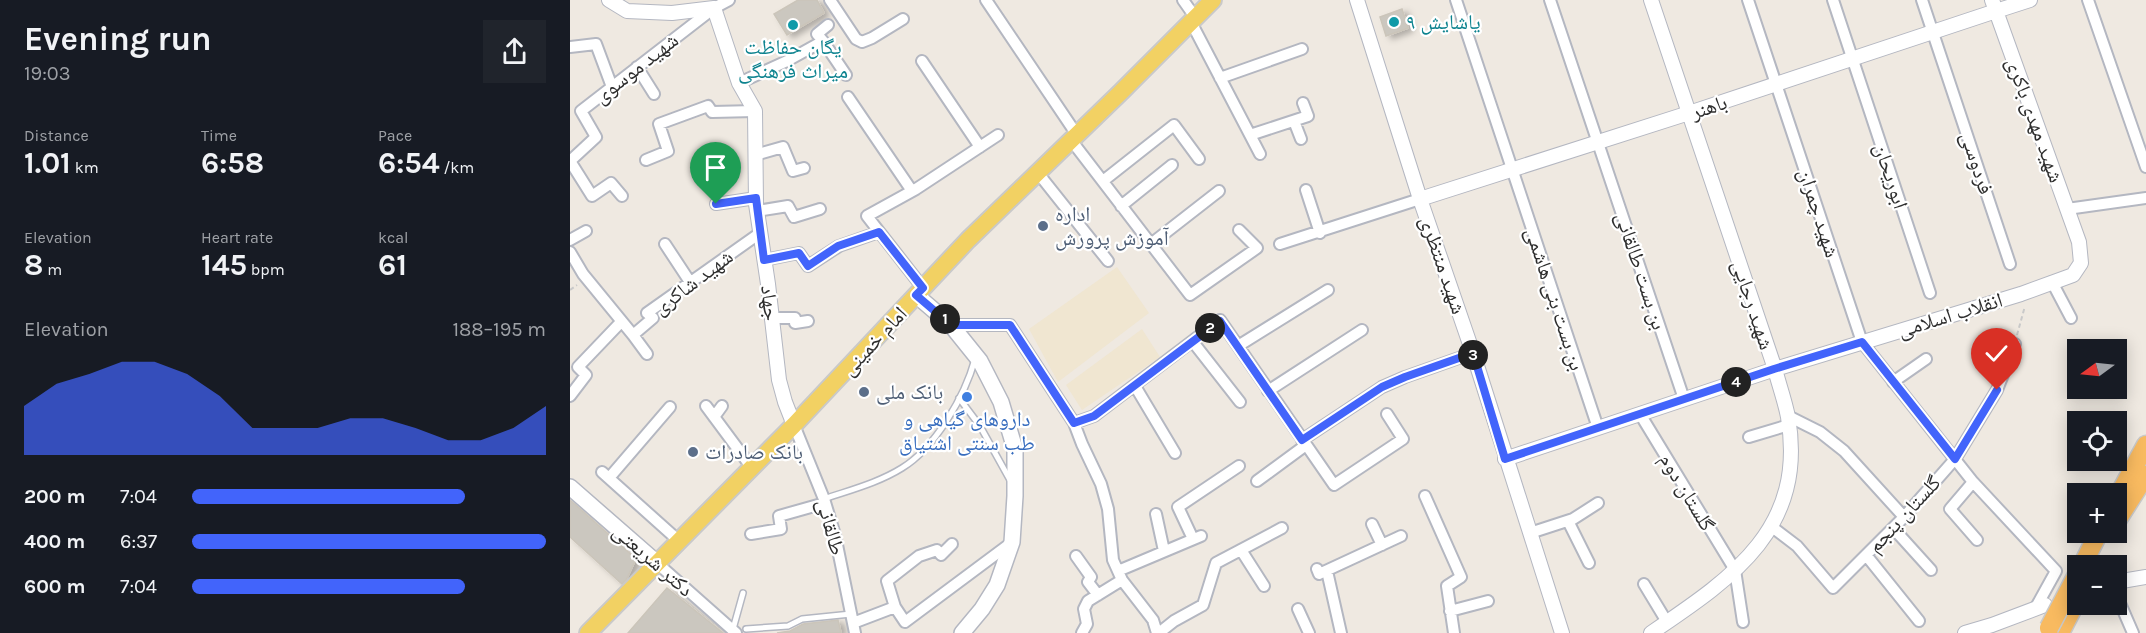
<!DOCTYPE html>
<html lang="en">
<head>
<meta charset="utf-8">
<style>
	:root { --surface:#171b24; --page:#20242c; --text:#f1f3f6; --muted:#9ea1a6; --accent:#4264fb }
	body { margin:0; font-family:Karla,"Noto Naskh Arabic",sans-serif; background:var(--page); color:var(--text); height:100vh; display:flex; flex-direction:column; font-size:22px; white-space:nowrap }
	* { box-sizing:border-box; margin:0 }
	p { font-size:20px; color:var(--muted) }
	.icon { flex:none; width:33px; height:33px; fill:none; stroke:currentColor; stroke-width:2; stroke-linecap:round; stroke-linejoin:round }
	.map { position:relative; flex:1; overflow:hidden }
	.panel { display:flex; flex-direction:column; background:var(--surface); width:570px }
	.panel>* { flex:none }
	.needle { width:39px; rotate:255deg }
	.controls { position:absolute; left:1497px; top:339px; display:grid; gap:12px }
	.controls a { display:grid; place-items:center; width:60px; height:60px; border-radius:0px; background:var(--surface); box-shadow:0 3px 15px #0003; font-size:30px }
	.pin { position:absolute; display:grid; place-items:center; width:51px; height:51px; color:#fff; margin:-62px -26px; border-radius:50% 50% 50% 0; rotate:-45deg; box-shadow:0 0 6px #0007 }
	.pin .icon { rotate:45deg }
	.km { position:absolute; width:30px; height:30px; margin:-15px; border-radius:50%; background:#222; color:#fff; font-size:16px; line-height:30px; text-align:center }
	.round { display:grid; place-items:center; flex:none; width:63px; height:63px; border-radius:0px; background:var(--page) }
	.summary { display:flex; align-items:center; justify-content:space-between; height:102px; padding:0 24px }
	h1 { font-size:33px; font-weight:700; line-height:45px }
	.figures { display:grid; grid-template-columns:repeat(3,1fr); gap:9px; height:102px; padding:6px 24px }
	.figures div { display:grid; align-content:center }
	.figures b { font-size:30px; font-weight:700 }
	.figures small { font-size:16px; font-weight:400 }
	.figures p { font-size:16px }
	.chart { height:168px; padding:12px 24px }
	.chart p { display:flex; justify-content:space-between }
	.chart svg { width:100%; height:108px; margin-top:6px; fill:var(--accent); opacity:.7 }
	ul { padding:0 24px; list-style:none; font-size:20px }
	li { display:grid; grid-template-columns:96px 72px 1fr; align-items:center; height:45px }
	li i { height:15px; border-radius:8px; background:var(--accent) }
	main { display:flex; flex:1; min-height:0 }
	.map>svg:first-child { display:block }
	.education { fill:#f0e6d1 }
	.building { fill:#cbc7bf; stroke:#cbc5ba; stroke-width:1.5; filter:url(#shadow) }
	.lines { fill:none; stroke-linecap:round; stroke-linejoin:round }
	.service-casing { stroke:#b4b7c1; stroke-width:8 }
	.minor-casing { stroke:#b4b7c1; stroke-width:14 }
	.tertiary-casing { stroke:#b4b7c1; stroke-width:16 }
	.secondary-casing { stroke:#b4b7c1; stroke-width:18 }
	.primary-casing { stroke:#c9c9c9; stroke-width:20 }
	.trunk-casing { stroke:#c9c9c9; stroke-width:21 }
	.path { stroke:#c9c9c9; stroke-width:2; stroke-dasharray:4.5 3; stroke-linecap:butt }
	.service { stroke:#fff; stroke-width:5 }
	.minor { stroke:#fff; stroke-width:10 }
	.tertiary { stroke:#fff; stroke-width:14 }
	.secondary { stroke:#fff; stroke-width:15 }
	.primary { stroke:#f2d163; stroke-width:16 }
	.trunk { stroke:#f8ba60; stroke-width:18 }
	.trunk-bridge-casing { stroke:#c9c9c9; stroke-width:21; stroke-linecap:butt }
	.trunk-bridge { stroke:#f8ba60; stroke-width:18 }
	.route-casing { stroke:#fff; stroke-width:12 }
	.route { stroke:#4264fb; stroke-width:8 }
	.culture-dot { fill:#0f9aa8; stroke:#fff; stroke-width:2 }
	.service-dot { fill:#5c6f8a; stroke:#fff; stroke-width:2 }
	.shop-dot { fill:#3f7fe0; stroke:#fff; stroke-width:2 }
	.labels { text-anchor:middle; stroke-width:4.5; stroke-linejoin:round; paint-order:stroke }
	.culture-label { font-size:21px; fill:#0d838f; stroke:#fff; text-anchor:start }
	.street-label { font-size:21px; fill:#2e2e2e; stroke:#fff }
	.service-label { font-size:21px; fill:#4e5e75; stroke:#fff; text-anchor:start }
	.shop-label { font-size:21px; fill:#366cbe; stroke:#fff }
</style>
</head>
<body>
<main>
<section class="panel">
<div class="summary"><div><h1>Evening run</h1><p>19:03</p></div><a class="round"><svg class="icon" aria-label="share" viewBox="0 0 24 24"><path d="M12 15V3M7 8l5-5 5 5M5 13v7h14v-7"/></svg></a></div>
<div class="figures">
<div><p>Distance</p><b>1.01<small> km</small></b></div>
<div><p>Time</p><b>6:58</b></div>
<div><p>Pace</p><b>6:54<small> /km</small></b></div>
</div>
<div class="figures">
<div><p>Elevation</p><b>8<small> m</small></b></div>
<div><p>Heart rate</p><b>145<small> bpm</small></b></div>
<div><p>kcal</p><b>61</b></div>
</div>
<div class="chart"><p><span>Elevation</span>188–195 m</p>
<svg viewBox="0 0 160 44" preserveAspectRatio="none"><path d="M0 44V24L10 15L20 11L30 6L40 6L50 11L60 20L70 33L80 33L90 33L100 29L110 29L120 33L130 38L140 38L150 33L160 24V44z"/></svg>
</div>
<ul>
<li><b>200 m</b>7:04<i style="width:77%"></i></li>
<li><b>400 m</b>6:37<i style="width:100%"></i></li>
<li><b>600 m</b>7:04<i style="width:77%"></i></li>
</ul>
</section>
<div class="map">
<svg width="1576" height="633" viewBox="0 0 1576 633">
	<defs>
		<filter id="shadow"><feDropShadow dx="5.5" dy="3" stdDeviation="3" flood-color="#0004"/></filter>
	</defs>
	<rect width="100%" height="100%" fill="#efe9e1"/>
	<!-- education -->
	<path class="education" d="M547,267L579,313L488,382L459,329Z
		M572,329L590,357L512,410L496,385Z"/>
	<!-- building -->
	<path class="building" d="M228,0H247L254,13L217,35L204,14Z
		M832,9L838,28L816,36L810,17Z
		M0,500L66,559L56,580L52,584L0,537Z
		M97,588L153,633H58Z
		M268,620L271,633H207L220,631L233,624Z"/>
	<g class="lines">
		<!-- service casing -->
		<g class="service-casing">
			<path id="service" d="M389,398L410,426L440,480
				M254,499C280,490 308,483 332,468C365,448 395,396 405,359
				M163,629L173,593
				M176,629L218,626L232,619L281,614"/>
		</g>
		<!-- minor casing -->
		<g class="minor-casing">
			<path id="minor" d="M260,0L286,39L292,42L302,38L333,19
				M416,0L507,135
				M613,0L625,17
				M886,0L1028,428
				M980,0L1114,399
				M1178,0L1292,342L1403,482L1486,571L1465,609
				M1263,0L1360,293
				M1352,0L1440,264
				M1518,0L1576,167
				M621,22L690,154
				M253,41L247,34L258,25
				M0,47L26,44L42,87
				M352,61L410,147
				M67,67L84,94
				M650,78L732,49
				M169,83L217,61L253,41L276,75
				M278,97L342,191
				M724,121L731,139
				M680,135L738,116L733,103
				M501,140L620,295L687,248L669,230
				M185,155L213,147L223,171L234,168
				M76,160L98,151L89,124L138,106L142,112L185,111
				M0,161L26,137L11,111L144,8L159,0
				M0,161L22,196L41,183L52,196
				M468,173L538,261
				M533,181L604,125L629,159
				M736,190L750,233
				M146,204L186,198
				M551,206L602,165
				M1497,209L1576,198
				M187,211L218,206L224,217L250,209
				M0,240L16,231
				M95,244L120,282
				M581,244L649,191
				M710,244L850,199
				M0,252L13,274L63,335L83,318L77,313L190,233
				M194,260L229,253L238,266L269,246L309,232
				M1482,282L1501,318
				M353,288L297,216L346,189L428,135
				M202,318H225V323L238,321
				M381,325H440L504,423L512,444L531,484L538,509L543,560L552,580L583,620L587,633
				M63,335L77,354
				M623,342L670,402
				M668,346L758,290
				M1323,382L1356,359
				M565,386L605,453
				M698,391L792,330
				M0,396L16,375L8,367L51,322
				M136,406L182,468
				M1070,414L1165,570L1173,622
				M1218,416L1250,432L1274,451L1334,517
				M144,417L152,406
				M504,423L524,416L650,320L764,485L833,439L817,414
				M224,425L254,499L265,535L285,633
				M1179,437L1219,425
				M732,440L812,387L835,377L903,353
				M32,472L109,541
				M39,478L100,407
				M687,481L736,445
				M1403,482L1380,509L1407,540
				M855,496L891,577L877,586L884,633
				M586,514L594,551
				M998,521L1019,563
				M802,524L812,545
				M1202,527L1227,546L1263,588L1334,517L1385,459L1427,390L1445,344
				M1323,528L1361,570
				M960,533L1003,519L1028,503
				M181,534L211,529L209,516L255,503
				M623,539L608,507L669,466
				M671,550L694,586
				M1296,555L1349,621
				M506,556L521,577L518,582L528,595
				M87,563L166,633
				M747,569L749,574L831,536
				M548,571L631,536
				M757,571L771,633
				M1074,584L1097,622
				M1546,594L1563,633
				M325,607L335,622L441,543
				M728,609L739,633
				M880,611L918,601
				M283,623L325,607L317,581L349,556L367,550L371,555L382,544
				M512,633L517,624L514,609L518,601L552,580
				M589,633L604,621L633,605L646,563L712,528"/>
		</g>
		<!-- tertiary casing -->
		<g class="tertiary-casing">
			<path id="tertiary" d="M39,0L57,11L102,13L144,8L169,83L185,111L186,204L198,284L209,380L215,402L224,425
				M787,0L850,199L903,353L992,633
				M850,199L1119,113L1426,11L1422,0
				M935,459L1205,369L1451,294L1503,275L1511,263L1509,242L1426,11L1460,0
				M1546,582L1576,577
				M1081,633C1162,578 1237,529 1218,417C1215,401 1209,385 1205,369L1081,0
				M1395,633L1422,625L1475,605"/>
		</g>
		<!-- secondary casing -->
		<g class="secondary-casing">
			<path id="secondary" d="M346,295L381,325L410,361L431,402L445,449V496L442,542L427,585L412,609L392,633
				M0,487L87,563"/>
		</g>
		<!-- primary casing -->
		<g class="primary-casing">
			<path id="primary" d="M18,633L224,425L398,240L551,92L643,0"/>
		</g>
		<!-- trunk casing -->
		<g class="trunk-casing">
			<path id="trunk" d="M1546,500L1576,445
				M1546,522L1576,475
				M1512,566L1529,532
				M1490,633L1508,598"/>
		</g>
		<!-- path -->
		<path class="path" d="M0,290L7,285
			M1447,335L1455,306"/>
		<!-- service -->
		<use href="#service" class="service"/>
		<!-- minor -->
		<use href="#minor" class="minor"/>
		<!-- tertiary -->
		<use href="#tertiary" class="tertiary"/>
		<!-- secondary -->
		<use href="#secondary" class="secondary"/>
		<!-- primary -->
		<use href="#primary" class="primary"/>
		<!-- trunk -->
		<use href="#trunk" class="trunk"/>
		<!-- trunk-bridge casing -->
		<g class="trunk-bridge-casing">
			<path id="trunk-bridge" d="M1479,628L1508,573"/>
		</g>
		<!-- trunk-bridge -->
		<use href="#trunk-bridge" class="trunk-bridge"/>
	</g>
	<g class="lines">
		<!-- route casing -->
		<g class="route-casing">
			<path id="route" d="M146,204L186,198L194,260L229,253L238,266L268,246L309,232L353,288L346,295L381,325H440L504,423L524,416L650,321L732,440L812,387L835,377L903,353L935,459L1204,369L1292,342L1385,459L1427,390"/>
		</g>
		<!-- route -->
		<use href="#route" class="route"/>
	</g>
	<!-- markers -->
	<g class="culture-dot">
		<circle cx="824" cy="22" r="6"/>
		<circle cx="223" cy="25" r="6"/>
	</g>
	<g class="service-dot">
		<circle cx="473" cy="226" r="6"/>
		<circle cx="294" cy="392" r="6"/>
		<circle cx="123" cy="452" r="6"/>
	</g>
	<circle class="shop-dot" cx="397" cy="397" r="6"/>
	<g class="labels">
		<!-- culture labels -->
		<g class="culture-label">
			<text x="836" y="29">یاشایش ۹</text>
			<text x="223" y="54" text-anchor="middle">یگان حفاظت<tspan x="223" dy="24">میراث فرهنگی</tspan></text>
		</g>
		<!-- street labels -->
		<g class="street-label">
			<text transform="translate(66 68) rotate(-38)" y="7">شهید موسوی</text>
			<text transform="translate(1139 107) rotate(-18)" y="7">باهنر</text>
			<text transform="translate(1465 120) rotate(70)" y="7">شهید مهدی باکری</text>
			<text transform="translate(1407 163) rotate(72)" y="7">فردوسی</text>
			<text transform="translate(1321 176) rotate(72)" y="7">ابوریحان</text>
			<text transform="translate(1249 213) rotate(72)" y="7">شهید چمران</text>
			<text transform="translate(873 265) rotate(71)" y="7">شهید منتظری</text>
			<text transform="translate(1071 271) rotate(72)" y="7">بن بست طالقانی</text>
			<text transform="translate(123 282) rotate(-37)" y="7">شهید شاکری</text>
			<text transform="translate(985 299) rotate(72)" y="7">بن بست بنی هاشمی</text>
			<text transform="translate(200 303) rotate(83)" y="7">جهاد</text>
			<text transform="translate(1183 305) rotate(72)" y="7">شهید رجایی</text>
			<text transform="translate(1380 315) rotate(-17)" y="7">انقلاب اسلامی</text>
			<text transform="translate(304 341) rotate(-47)" y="7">امام خمینی</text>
			<text transform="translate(1117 492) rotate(59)" y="7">گلستان دوم</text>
			<text transform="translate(1334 514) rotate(-47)" y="7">گلستان پنجم</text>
			<text transform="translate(261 527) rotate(75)" y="7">طالقانی</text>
			<text transform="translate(83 560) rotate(41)" y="7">دکتر شریعتی</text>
		</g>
		<!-- service labels -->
		<g class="service-label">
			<text x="485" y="221">اداره<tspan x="485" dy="24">آموزش پرورش</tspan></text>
			<text x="306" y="399">بانک ملی</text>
			<text x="135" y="459">بانک صادرات</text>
		</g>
		<!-- shop labels -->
		<g class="shop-label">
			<text x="397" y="426">داروهای گیاهی و<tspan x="397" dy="24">طب سنتی اشتیاق</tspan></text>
		</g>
	</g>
</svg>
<div class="controls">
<a><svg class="needle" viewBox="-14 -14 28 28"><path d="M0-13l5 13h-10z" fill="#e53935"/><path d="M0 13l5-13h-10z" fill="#9ea1a6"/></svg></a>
<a><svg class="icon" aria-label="locate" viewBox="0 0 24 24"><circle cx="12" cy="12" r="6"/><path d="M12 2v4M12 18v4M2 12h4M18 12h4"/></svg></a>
<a>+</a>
<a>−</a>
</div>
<div class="pin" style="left:146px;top:204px;background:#1e9e55"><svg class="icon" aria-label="arrive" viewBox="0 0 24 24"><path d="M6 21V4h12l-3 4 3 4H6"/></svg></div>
<div class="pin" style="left:1427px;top:390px;background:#d93025"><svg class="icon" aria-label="check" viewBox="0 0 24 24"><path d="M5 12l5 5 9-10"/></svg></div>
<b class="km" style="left:375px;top:319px">1</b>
<b class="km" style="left:640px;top:328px">2</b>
<b class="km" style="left:903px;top:355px">3</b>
<b class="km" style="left:1166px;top:382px">4</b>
</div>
</main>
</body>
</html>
